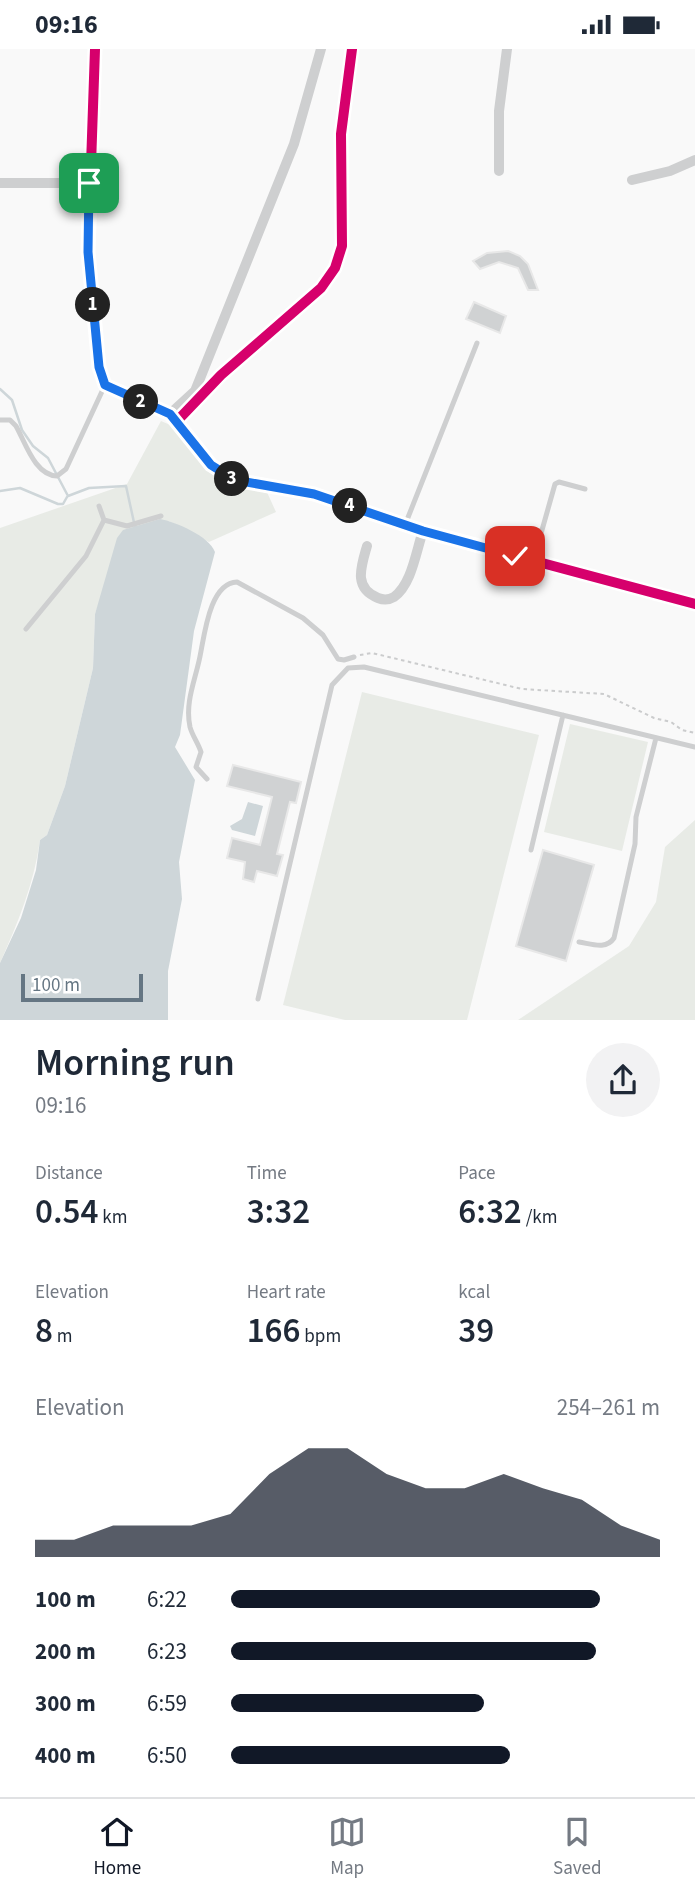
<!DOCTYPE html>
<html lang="en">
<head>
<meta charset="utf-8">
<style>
	:root { --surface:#fff; --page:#f2f2f3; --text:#1f2937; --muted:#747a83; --line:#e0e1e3; --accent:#111827 }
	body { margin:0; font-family:"Source Sans 3",sans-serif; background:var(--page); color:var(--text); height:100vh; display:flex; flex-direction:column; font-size:26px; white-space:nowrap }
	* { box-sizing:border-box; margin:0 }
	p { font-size:23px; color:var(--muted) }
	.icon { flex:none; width:38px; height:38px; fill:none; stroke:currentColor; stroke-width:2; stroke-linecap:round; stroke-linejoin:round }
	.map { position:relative; height:971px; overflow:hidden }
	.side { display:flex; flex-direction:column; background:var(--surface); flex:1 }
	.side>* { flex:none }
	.scale { position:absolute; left:21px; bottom:18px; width:122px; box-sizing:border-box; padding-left:7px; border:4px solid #657683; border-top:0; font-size:19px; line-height:24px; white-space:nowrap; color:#657683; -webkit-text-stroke:5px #fff; paint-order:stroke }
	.pin { position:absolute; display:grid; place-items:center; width:60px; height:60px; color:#fff; margin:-30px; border-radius:14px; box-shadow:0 4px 10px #0006 }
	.km { position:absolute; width:35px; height:35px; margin:-18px; border-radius:50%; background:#222; color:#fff; font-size:19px; line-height:35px; text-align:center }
	.round { display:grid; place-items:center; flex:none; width:74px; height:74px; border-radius:37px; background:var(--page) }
	.summary { display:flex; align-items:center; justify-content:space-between; height:119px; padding:0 35px }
	h1 { font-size:38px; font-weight:600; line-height:52px }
	.stats { display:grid; grid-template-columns:repeat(3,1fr); gap:10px; height:119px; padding:7px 35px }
	.stats div { display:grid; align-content:center }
	.stats b { font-size:35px; font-weight:600 }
	.stats small { font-size:19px; font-weight:400 }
	.stats p { font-size:19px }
	.chart { height:196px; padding:14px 35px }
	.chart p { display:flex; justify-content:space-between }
	.chart svg { width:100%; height:126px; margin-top:7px; fill:var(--accent); opacity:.7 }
	ul { padding:0 35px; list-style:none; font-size:23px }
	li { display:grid; grid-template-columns:112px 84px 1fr; align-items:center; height:52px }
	li i { height:18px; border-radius:9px; background:var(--accent) }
	.status { display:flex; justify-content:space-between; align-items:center; height:49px; padding:0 35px; background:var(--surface); direction:ltr }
	.status svg { height:19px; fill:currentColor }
	.dock { display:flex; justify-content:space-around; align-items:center; height:98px; border-top:2px solid var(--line); background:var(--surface); font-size:19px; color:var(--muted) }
	.dock a { display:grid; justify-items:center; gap:4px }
	.dock .active { color:var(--accent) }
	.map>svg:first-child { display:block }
	.green { fill:#e8ebe6 }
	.water { fill:#ced6d9 }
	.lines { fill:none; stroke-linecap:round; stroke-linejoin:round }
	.stream { stroke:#ced6d9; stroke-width:2.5 }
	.building { fill:#d0d2d3; stroke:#e8e8e8; stroke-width:2 }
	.path { stroke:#cbcccd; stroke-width:2; stroke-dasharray:3.5 3.5; stroke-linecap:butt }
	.lane { stroke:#cecfd0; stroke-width:5 }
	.street { stroke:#cecfd0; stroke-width:10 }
	.cycleway-casing { stroke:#fff; stroke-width:15 }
	.cycleway { stroke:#d6006c; stroke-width:10 }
	.route-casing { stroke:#fff; stroke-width:14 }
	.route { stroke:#1a73e8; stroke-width:9 }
</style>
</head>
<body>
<div class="status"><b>09:16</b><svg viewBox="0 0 49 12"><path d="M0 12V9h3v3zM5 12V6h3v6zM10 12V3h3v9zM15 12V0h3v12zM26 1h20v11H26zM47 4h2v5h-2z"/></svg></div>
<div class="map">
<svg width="695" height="971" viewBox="0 0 695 971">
	<rect width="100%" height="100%" fill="#f9f9f9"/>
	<!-- green -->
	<path class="green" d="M161,372L182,381L213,418L266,441L276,463L209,493L169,472L107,531L95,565L93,619L65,737L47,786L40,791C34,835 18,873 0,914V479L127,435Z
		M362,643L539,686L467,971H345L283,956Z
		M570,675L648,693L622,802L544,783Z
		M695,771V971H518L629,897L656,853L665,798Z"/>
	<!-- water -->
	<path class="water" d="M160,470C176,473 209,487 215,503L194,582L180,686L175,698L195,731L179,813L182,850L168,922V971H0V914L21,869L36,821L40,791L47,786L65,737L93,619L95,565L117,489L123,481Z
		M248,753L263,757L255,787L232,781L230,777L242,770Z"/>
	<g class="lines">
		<!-- stream -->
		<path class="stream" d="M0,340L12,351L22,381L33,397L48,409L68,447L89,439L126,437L135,478
			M0,442L20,439L58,455H63L67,448"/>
	</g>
	<!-- building -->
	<path class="building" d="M508,202L520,207L528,215L538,241H528L518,219L499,213L480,220L473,212L487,204Z
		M474,253L506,267L500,284L466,270Z
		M233,716L301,733L296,754L290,753L277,805L283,806L277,827L257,822L254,833L243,830L245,813L227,809L232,789L260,796L272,748L227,737Z
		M543,801L594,816L566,912L516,897Z"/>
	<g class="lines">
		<!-- path -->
		<path class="path" d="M360,606L372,604L522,640L604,645L654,669L671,673L682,681L695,684"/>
		<!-- lane -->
		<path class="lane" d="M0,371H10L16,377C26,395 35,426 57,427L66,420L105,336
			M99,457L104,471L127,477L161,467
			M405,476L477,294
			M533,513L555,435L559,433L585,440
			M26,580L86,507L104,471
			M207,730L196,718L201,703C198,694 192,686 190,678C185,655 194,634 199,612C204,592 208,534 237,533L303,569L323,586L338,610L344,611L354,608
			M531,801L563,666
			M579,893C592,895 606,901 614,889L635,795L636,768L656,689
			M258,950L332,636L348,619L364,618L695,698"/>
		<!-- street -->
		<path class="street" d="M95,0L88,203L99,318L105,336L170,365L211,416L235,431L314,445L423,482L695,555
			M499,122V62L507,0
			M632,131L670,122L695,111
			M0,134H89
			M170,365L195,342L294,95L321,0
			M177,372L221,326L321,239L335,219L342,197L341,85L352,0
			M367,497C361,518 353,539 378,549C383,551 389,551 394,548C412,535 416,502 423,482"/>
		<!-- cycleway casing -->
		<g class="cycleway-casing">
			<path id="cycleway" d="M95,0L88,203L99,318L105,336L170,365L211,416L235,431L314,445L423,482L695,555
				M177,372L221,326L321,239L335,219L342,197L341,85L352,0"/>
		</g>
		<!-- cycleway -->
		<use href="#cycleway" class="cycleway"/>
	</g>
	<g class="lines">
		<!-- route casing -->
		<g class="route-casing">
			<path id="route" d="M89,134L88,203L99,318L105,336L170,365L211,416L235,431L314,445L423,482L515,507"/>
		</g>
		<!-- route -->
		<use href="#route" class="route"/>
	</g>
</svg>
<div class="scale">100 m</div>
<div class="pin" style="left:89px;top:134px;background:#1e9e55"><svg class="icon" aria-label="arrive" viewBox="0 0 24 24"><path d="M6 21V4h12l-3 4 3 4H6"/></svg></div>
<div class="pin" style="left:515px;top:507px;background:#d93025"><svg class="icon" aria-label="check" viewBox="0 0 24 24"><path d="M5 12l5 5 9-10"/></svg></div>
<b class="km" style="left:93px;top:256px">1</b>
<b class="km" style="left:141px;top:353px">2</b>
<b class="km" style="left:232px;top:430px">3</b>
<b class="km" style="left:350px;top:457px">4</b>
</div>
<section class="side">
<div class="summary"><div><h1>Morning run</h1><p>09:16</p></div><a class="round"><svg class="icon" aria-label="share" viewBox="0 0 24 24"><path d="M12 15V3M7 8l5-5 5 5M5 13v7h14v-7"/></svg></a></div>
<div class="stats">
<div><p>Distance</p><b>0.54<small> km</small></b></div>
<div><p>Time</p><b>3:32</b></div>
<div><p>Pace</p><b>6:32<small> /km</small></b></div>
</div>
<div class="stats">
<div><p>Elevation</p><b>8<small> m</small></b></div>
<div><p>Heart rate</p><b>166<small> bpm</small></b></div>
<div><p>kcal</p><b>39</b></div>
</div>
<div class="chart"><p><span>Elevation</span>254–261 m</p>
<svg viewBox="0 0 160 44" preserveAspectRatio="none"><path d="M0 44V38L10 38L20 33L30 33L40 33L50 29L60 15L70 6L80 6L90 15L100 20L110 20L120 15L130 20L140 24L150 33L160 38V44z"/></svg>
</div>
<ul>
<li><b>100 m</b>6:22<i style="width:86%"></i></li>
<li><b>200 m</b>6:23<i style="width:85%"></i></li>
<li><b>300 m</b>6:59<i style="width:59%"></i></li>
<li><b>400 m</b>6:50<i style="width:65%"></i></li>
</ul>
</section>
<nav class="dock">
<a class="active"><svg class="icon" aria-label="home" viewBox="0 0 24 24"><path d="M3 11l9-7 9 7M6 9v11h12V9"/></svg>Home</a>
<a><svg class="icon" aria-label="map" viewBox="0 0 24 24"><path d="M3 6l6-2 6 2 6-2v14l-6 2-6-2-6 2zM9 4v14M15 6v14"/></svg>Map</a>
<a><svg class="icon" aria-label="saved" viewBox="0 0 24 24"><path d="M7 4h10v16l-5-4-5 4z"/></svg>Saved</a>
</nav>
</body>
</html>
